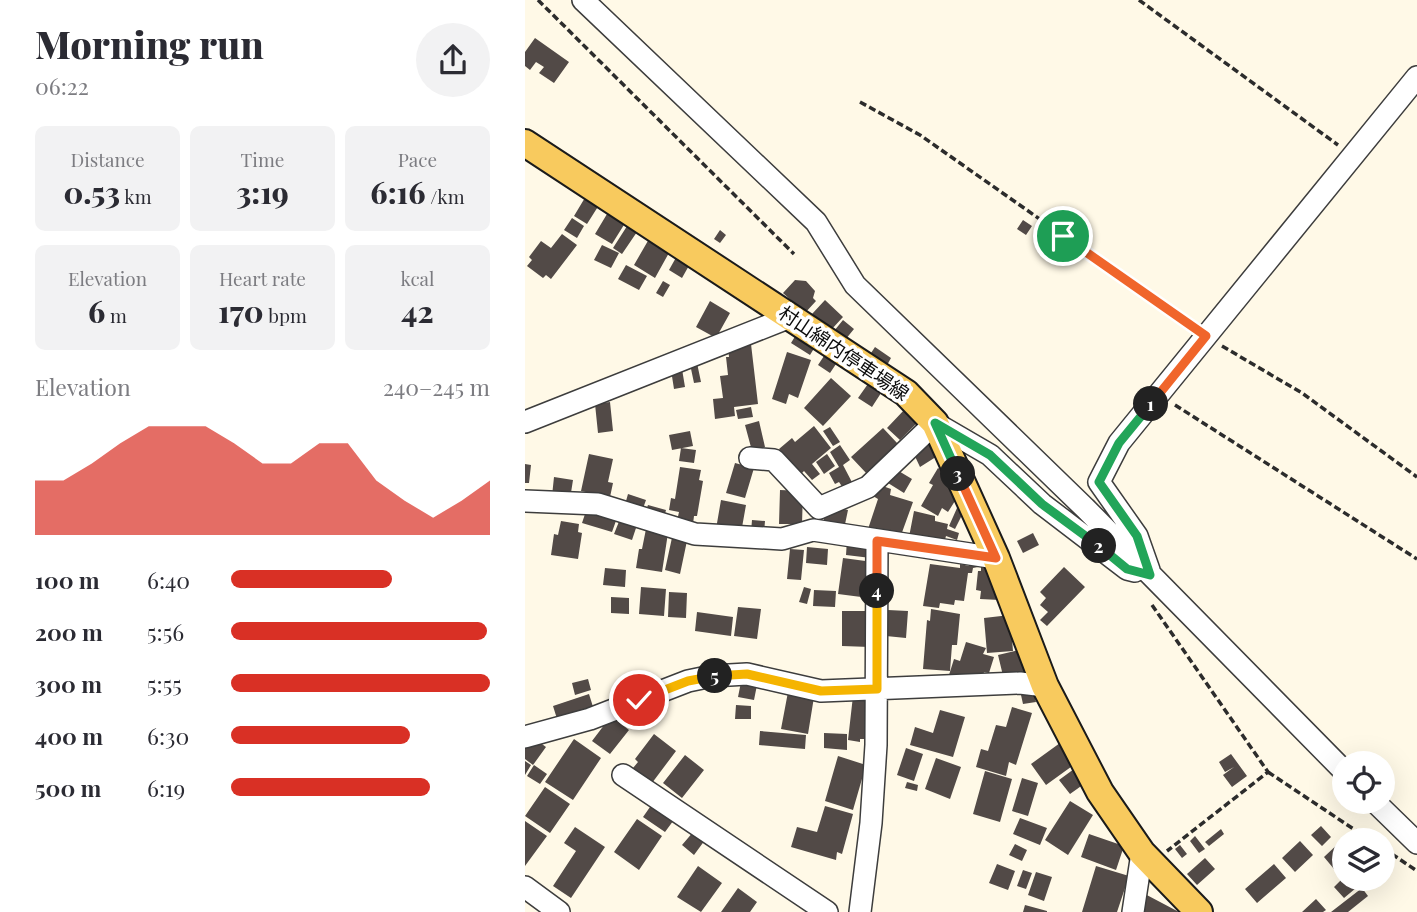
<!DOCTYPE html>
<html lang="en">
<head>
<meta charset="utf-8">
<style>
	:root { --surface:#fff; --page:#f2f2f3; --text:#2b2b33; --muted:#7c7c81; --accent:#d93025 }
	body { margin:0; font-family:"Playfair Display","Noto Sans JP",serif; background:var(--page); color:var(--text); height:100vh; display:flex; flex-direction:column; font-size:26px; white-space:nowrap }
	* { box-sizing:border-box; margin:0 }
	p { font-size:23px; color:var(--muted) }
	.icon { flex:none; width:38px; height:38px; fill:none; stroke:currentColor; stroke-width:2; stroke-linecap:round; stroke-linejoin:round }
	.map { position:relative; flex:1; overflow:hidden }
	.drawer { display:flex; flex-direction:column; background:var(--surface); width:525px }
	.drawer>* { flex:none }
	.fabs { position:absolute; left:807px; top:751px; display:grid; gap:14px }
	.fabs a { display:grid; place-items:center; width:63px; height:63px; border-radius:50%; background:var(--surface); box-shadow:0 7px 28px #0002; font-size:35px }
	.pin { position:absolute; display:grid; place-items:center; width:60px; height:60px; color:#fff; margin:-30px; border:4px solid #fff; border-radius:50%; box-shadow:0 2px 7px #0007 }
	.km { position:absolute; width:35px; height:35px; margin:-18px; border-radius:50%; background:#222; color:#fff; font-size:19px; line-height:35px; text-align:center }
	.round { display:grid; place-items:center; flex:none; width:74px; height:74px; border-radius:37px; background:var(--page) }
	.overview { display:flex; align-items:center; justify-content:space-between; height:119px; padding:0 35px }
	h1 { font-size:38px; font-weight:800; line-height:52px }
	.metrics { display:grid; grid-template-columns:repeat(3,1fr); gap:10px; height:119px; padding:7px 35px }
	.metrics div { display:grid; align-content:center; border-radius:10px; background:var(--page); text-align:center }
	.metrics b { font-size:30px; font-weight:800 }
	.metrics small { font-size:19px; font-weight:400 }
	.metrics p { font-size:19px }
	.chart { height:196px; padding:14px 35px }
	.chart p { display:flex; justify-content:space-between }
	.chart svg { width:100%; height:126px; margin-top:7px; fill:var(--accent); opacity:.7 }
	ul { padding:0 35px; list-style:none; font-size:23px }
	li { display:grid; grid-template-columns:112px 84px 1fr; align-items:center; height:52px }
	li i { height:18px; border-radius:9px; background:var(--accent) }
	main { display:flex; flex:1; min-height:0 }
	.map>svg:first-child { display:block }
	.building { fill:#524a47 }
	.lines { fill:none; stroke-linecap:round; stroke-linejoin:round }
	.minor-casing { stroke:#3d3d3d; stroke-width:24 }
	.major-casing { stroke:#1b1b1b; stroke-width:30 }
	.path { stroke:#2c2c2c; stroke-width:3.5; stroke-dasharray:7 3.5; stroke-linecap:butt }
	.minor { stroke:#fff; stroke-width:21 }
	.major { stroke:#f8ca5e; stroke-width:26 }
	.split-1-casing { stroke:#fff; stroke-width:14 }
	.split-2-casing { stroke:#fff; stroke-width:14 }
	.split-3-casing { stroke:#fff; stroke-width:14 }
	.split-4-casing { stroke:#fff; stroke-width:14 }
	.split-5-casing { stroke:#fff; stroke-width:14 }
	.split-6-casing { stroke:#fff; stroke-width:14 }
	.split-1 { stroke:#f0652b; stroke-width:9 }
	.split-2 { stroke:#22a559; stroke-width:9 }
	.split-3 { stroke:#22a559; stroke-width:9 }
	.split-4 { stroke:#f0652b; stroke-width:9 }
	.split-5 { stroke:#f5b400; stroke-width:9 }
	.split-6 { stroke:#f5b400; stroke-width:9 }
	.labels { text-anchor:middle; stroke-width:7; stroke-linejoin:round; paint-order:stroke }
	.street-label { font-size:19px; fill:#0a0a0a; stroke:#fff }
</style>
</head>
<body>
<main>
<section class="drawer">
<div class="overview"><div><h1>Morning run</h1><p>06:22</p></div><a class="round"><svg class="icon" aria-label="share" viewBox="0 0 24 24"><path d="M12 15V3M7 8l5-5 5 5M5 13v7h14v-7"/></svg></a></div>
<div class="metrics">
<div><p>Distance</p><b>0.53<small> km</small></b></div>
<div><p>Time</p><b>3:19</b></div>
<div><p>Pace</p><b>6:16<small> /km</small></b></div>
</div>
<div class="metrics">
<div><p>Elevation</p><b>6<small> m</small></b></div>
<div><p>Heart rate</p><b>170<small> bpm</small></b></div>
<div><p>kcal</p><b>42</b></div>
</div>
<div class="chart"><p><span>Elevation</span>240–245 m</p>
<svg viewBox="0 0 160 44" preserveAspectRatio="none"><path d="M0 44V25L10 25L20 19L30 12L40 6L50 6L60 6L70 12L80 19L90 19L100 12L110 12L120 25L130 32L140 38L150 32L160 25V44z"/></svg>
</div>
<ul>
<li><b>100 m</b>6:40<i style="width:62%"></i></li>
<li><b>200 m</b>5:56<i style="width:99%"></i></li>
<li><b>300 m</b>5:55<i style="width:100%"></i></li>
<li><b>400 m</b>6:30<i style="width:69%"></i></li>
<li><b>500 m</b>6:19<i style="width:77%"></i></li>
</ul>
</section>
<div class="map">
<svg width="892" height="912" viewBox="0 0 892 912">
	<rect width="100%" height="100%" fill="#fff9e7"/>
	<!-- building -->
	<path class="building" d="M10,38L44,62L29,83L14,73L19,67L11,62L5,70L0,66V52Z
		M61,196L74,205L62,224L49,216Z
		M85,209L102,220L87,244L70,234Z
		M47,218L59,226L52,238L39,230Z
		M498,220L507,226L501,235L492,229Z
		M104,223L114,229L97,254L88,248Z
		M195,230L201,235L195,243L189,239Z
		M37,234L52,245L26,279L21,275L18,278L2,266L7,260L4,257L16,241L26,248Z
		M124,239L145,251L130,278L109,265Z
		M77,245L94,253L86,268L69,260Z
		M153,254L166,262L157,278L144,270Z
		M101,265L122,276L114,290L93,279Z
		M270,280L281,281L290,291L288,298L291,301L280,313L258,293Z
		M138,281L145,285L138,297L131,293Z
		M300,300L318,317L306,330L287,314Z
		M185,301L205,313L191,338L171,327Z
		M318,320L329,329L320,340L309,331Z
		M274,330L293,342L285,355L266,343Z
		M226,344L233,404L209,407L210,416L190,419L188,399L198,398L195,376L203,375L201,357H204L203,347Z
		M350,347L366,358L361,367L344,356Z
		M303,350L315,358L305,373L293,365Z
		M262,352L286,360L273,398L264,394L261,404L247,399Z
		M172,363L176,382L169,383L165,364Z
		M157,369L160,387L149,389L146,370Z
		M306,378L326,396L298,426L279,408Z
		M345,381L358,390L347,407L333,398Z
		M85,402L88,431L73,433L70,404Z
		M226,407L228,417L213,419L211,410Z
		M380,409L393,422L375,440L362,428Z
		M234,421L240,447L227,451L220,425Z
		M289,426L306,448L287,464L295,474L287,480L279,471L275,475L254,449L267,438L270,442Z
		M305,427L315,442L308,446L298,431Z
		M358,428L373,444L342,474L326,457Z
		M165,431L168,446L147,450L144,435Z
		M404,435L414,455L395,467L387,450Z
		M315,445L325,460L318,465L329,486L320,491L314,482L310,484L304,473L314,467L305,452Z
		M156,448L171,450L169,463L154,461Z
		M64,454L88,459L83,482L88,483L85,497L56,491Z
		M302,454L310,466L299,474L291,462Z
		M210,463L229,468L220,498L201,493Z
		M0,464L6,465L4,483H0Z
		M155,467L176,470L174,480L178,481L172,516H169L168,524L152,521L154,512L144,510L146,498L150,499Z
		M413,468L425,476L420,485L435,493L423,512L417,508L413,516L396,506L408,485L404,483Z
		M372,470L387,479L379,493L363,483Z
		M29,477L48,480L45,499L27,496Z
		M352,484L366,489L365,495L388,502L375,538L342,532L353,499L348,496Z
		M255,490L278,491L277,524H254Z
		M103,494L121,500L116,514L99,508Z
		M196,500L221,505L216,533L191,529Z
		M123,505L141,510L138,521L119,515Z
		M306,506L323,510L319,529L301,525L298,517Z
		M62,508L92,518L87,532L57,523Z
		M432,508L439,511L430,529L424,526Z
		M389,511L410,516V521L423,524L422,529L434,533L432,540L421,536L419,543L384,537Z
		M95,519L112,525L107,540L89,534Z
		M227,520L240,521L239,533L226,532Z
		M36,521L54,524L53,532L57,533L53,559L26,555L29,534L33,535Z
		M121,529L143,533L137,572L111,568L114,549H117Z
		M148,533L163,536L155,574L140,570Z
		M508,533L514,545L498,553L492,541Z
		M322,540L348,544L346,558L321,555Z
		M282,547L303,549L302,565L281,563Z
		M265,549L279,550L276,580L262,579Z
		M318,558L348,562L344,598L313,594Z
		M445,558L454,560L453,567L448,568L447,573H443L439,601L430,600L429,605L415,603L414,608L398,606L405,564L435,568V564L444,566Z
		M456,567H469L475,600L455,599L456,591L451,590L453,571H456Z
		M539,567L560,587L522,626L515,620L523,612L515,605L521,598L515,592Z
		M80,568L101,570L100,587L78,585Z
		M116,587L141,589L139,616L114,614Z
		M279,587L286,589L282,604L274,602Z
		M289,590L311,591L310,607L288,606Z
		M144,592L162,593L161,618L143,617Z
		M86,597L104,598V614L86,613Z
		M213,607L236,609L232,639L209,636Z
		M406,609L435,614L432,645H427L425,671L398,669L402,620L405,621Z
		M363,610L383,611L381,638L361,636Z
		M317,611H345V647L317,646Z
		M172,612L208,617L206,636L170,631Z
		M485,615L488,651L462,653L459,618Z
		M441,642L461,648L458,654L469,657L464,673L459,672L457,679L424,675L429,659L435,661Z
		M503,648L511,681L481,688L473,655Z
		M63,679L66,690L50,695L47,683Z
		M216,682L232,685L229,700L213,697Z
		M507,684L511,702L498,704L494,686Z
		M263,692L289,697L283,734L256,729Z
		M64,694L69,710L33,722L28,706Z
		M328,696L351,699L340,739H335V742L323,740Z
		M211,705L226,706V719H210Z
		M487,707L507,713L491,765L484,762L481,776L451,767L456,749L463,751L471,725L481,727Z
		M415,710L440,717L428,757L385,745L390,727L408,733Z
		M86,716L104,730L85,754L67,741Z
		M235,731L281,735L280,749L234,745Z
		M299,733L322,734V750L299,748Z
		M129,734L151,751L127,783L108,768L113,762L110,759Z
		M6,736L21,747L8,765L0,759V744Z
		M49,739L76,758L48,800L20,782Z
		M535,743L550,764L521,785L506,764Z
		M381,748L398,754L389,781L372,775Z
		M706,754L722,776L707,787L698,775L709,767L700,772L694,762Z
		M160,755L179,770L157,798L138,783Z
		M313,756L341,765L328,810L300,801Z
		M411,758L436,767L425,799L400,789Z
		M0,761L6,765L0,775Z
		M9,765L22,774L15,784L2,776Z
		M549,769L559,784L545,794L534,780Z
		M460,771L487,779L475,822L448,814Z
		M497,778L513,783L503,816L487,811Z
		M382,782L393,785L392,791L380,788Z
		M20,787L45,804L25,833L0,816Z
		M132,797L154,813L140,832L118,817Z
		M545,801L568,815L543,855L520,840Z
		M300,806L328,814L317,854L312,852L311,860L266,847L272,827L292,832Z
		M495,818L522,828L515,845L488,834Z
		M112,819L137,836L114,870L89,852Z
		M0,821L22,836L0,866Z
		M796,826L806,837L797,846L786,835Z
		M50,827L80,847L46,898L28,886L51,851L39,843Z
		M696,829L699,834L684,846L680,842Z
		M169,831L180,840L169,855L157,845Z
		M564,834L599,846L591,870L556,857Z
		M670,836L680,849L674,853L665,841Z
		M775,841L788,855L770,872L757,858Z
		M816,841L819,845V861L809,869L799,857Z
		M490,844L502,850L497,861L484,855Z
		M655,845L662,854L657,858L650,849Z
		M680,858L690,869L672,885L662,874Z
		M472,864L490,871L483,890L464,883Z
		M749,864L761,878L732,903L720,889Z
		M173,866L197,883L176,912L152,897Z
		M571,866L604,876L592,912H557Z
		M498,870L507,873L501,889L492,886Z
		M511,872L527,877L519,901L503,895Z
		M818,878H843L819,898L809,887Z
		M213,888L232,902L225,912H196Z
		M837,888L843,896L823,912H806Z
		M618,893L654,912H616Z
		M791,899L801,910L798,912H777Z
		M500,905L522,911V912H498Z"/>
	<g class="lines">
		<!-- minor casing -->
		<g class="minor-casing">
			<path id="minor" d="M58,0L291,222L330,285L560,508L819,771
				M0,422L265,317
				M225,458L249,460L294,508L343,487L410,423L465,455L517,504L602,569L610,571
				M0,501L73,504L170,534L257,539L288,530L471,558
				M624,570L612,536L574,482L594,443L892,77
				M0,737L65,719L163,681L187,676L222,674L296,691L495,683L520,686
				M98,775L302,912
				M850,802L892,843
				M0,887L34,912
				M335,912L346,823L351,745L352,541
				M608,912L617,853"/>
		</g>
		<!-- major casing -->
		<g class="major-casing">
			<path id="major" d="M0,143L381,393L410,423L471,558L520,686L575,792L617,853L674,912"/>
		</g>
		<!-- path -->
		<path class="path" d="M13,0L269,254
			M614,0L813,145
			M335,102L395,135L667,326
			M697,346L777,393L892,477
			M650,405L892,559
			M627,605L743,772L642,851
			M743,772L845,840
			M858,848L892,871"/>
		<!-- minor -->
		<use href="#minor" class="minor"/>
		<!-- major -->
		<use href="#major" class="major"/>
	</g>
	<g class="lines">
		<!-- split-1 casing -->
		<g class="split-1-casing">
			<path id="split-1" d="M538,236L681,336L626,404"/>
		</g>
		<!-- split-2 casing -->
		<g class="split-2-casing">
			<path id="split-2" d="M574,546L602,569L625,575L612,536L574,482L594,443L626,404"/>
		</g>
		<!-- split-3 casing -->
		<g class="split-3-casing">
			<path id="split-3" d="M433,474L410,423L465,455L517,504L574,546"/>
		</g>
		<!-- split-4 casing -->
		<g class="split-4-casing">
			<path id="split-4" d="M352,591V541L471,558L433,474"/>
		</g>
		<!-- split-5 casing -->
		<g class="split-5-casing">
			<path id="split-5" d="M190,676L222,674L296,691L352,689V591"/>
		</g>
		<!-- split-6 casing -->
		<g class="split-6-casing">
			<path id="split-6" d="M114,700L163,681L190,676"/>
		</g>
		<!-- split-1 -->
		<use href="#split-1" class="split-1"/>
		<!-- split-2 -->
		<use href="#split-2" class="split-2"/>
		<!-- split-3 -->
		<use href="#split-3" class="split-3"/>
		<!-- split-4 -->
		<use href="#split-4" class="split-4"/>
		<!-- split-5 -->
		<use href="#split-5" class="split-5"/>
		<!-- split-6 -->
		<use href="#split-6" class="split-6"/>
	</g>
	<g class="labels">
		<!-- street labels -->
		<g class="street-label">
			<text transform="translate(319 353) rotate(34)" y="7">村山綿内停車場線</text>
		</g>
	</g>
</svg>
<div class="fabs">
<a><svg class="icon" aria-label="locate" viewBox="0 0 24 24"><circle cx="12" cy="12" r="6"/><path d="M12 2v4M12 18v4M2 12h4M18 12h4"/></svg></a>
<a><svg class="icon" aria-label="layers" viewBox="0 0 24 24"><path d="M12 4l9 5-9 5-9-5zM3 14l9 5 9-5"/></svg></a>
</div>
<div class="pin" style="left:538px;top:236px;background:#1e9e55"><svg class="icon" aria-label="arrive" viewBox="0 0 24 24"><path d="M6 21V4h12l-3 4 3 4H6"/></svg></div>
<div class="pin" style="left:114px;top:700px;background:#d93025"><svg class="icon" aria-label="check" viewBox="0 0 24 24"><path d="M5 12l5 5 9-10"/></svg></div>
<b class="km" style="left:626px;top:404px">1</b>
<b class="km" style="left:574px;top:546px">2</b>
<b class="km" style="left:433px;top:474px">3</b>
<b class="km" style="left:352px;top:591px">4</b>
<b class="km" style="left:190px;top:676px">5</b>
</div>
</main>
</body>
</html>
